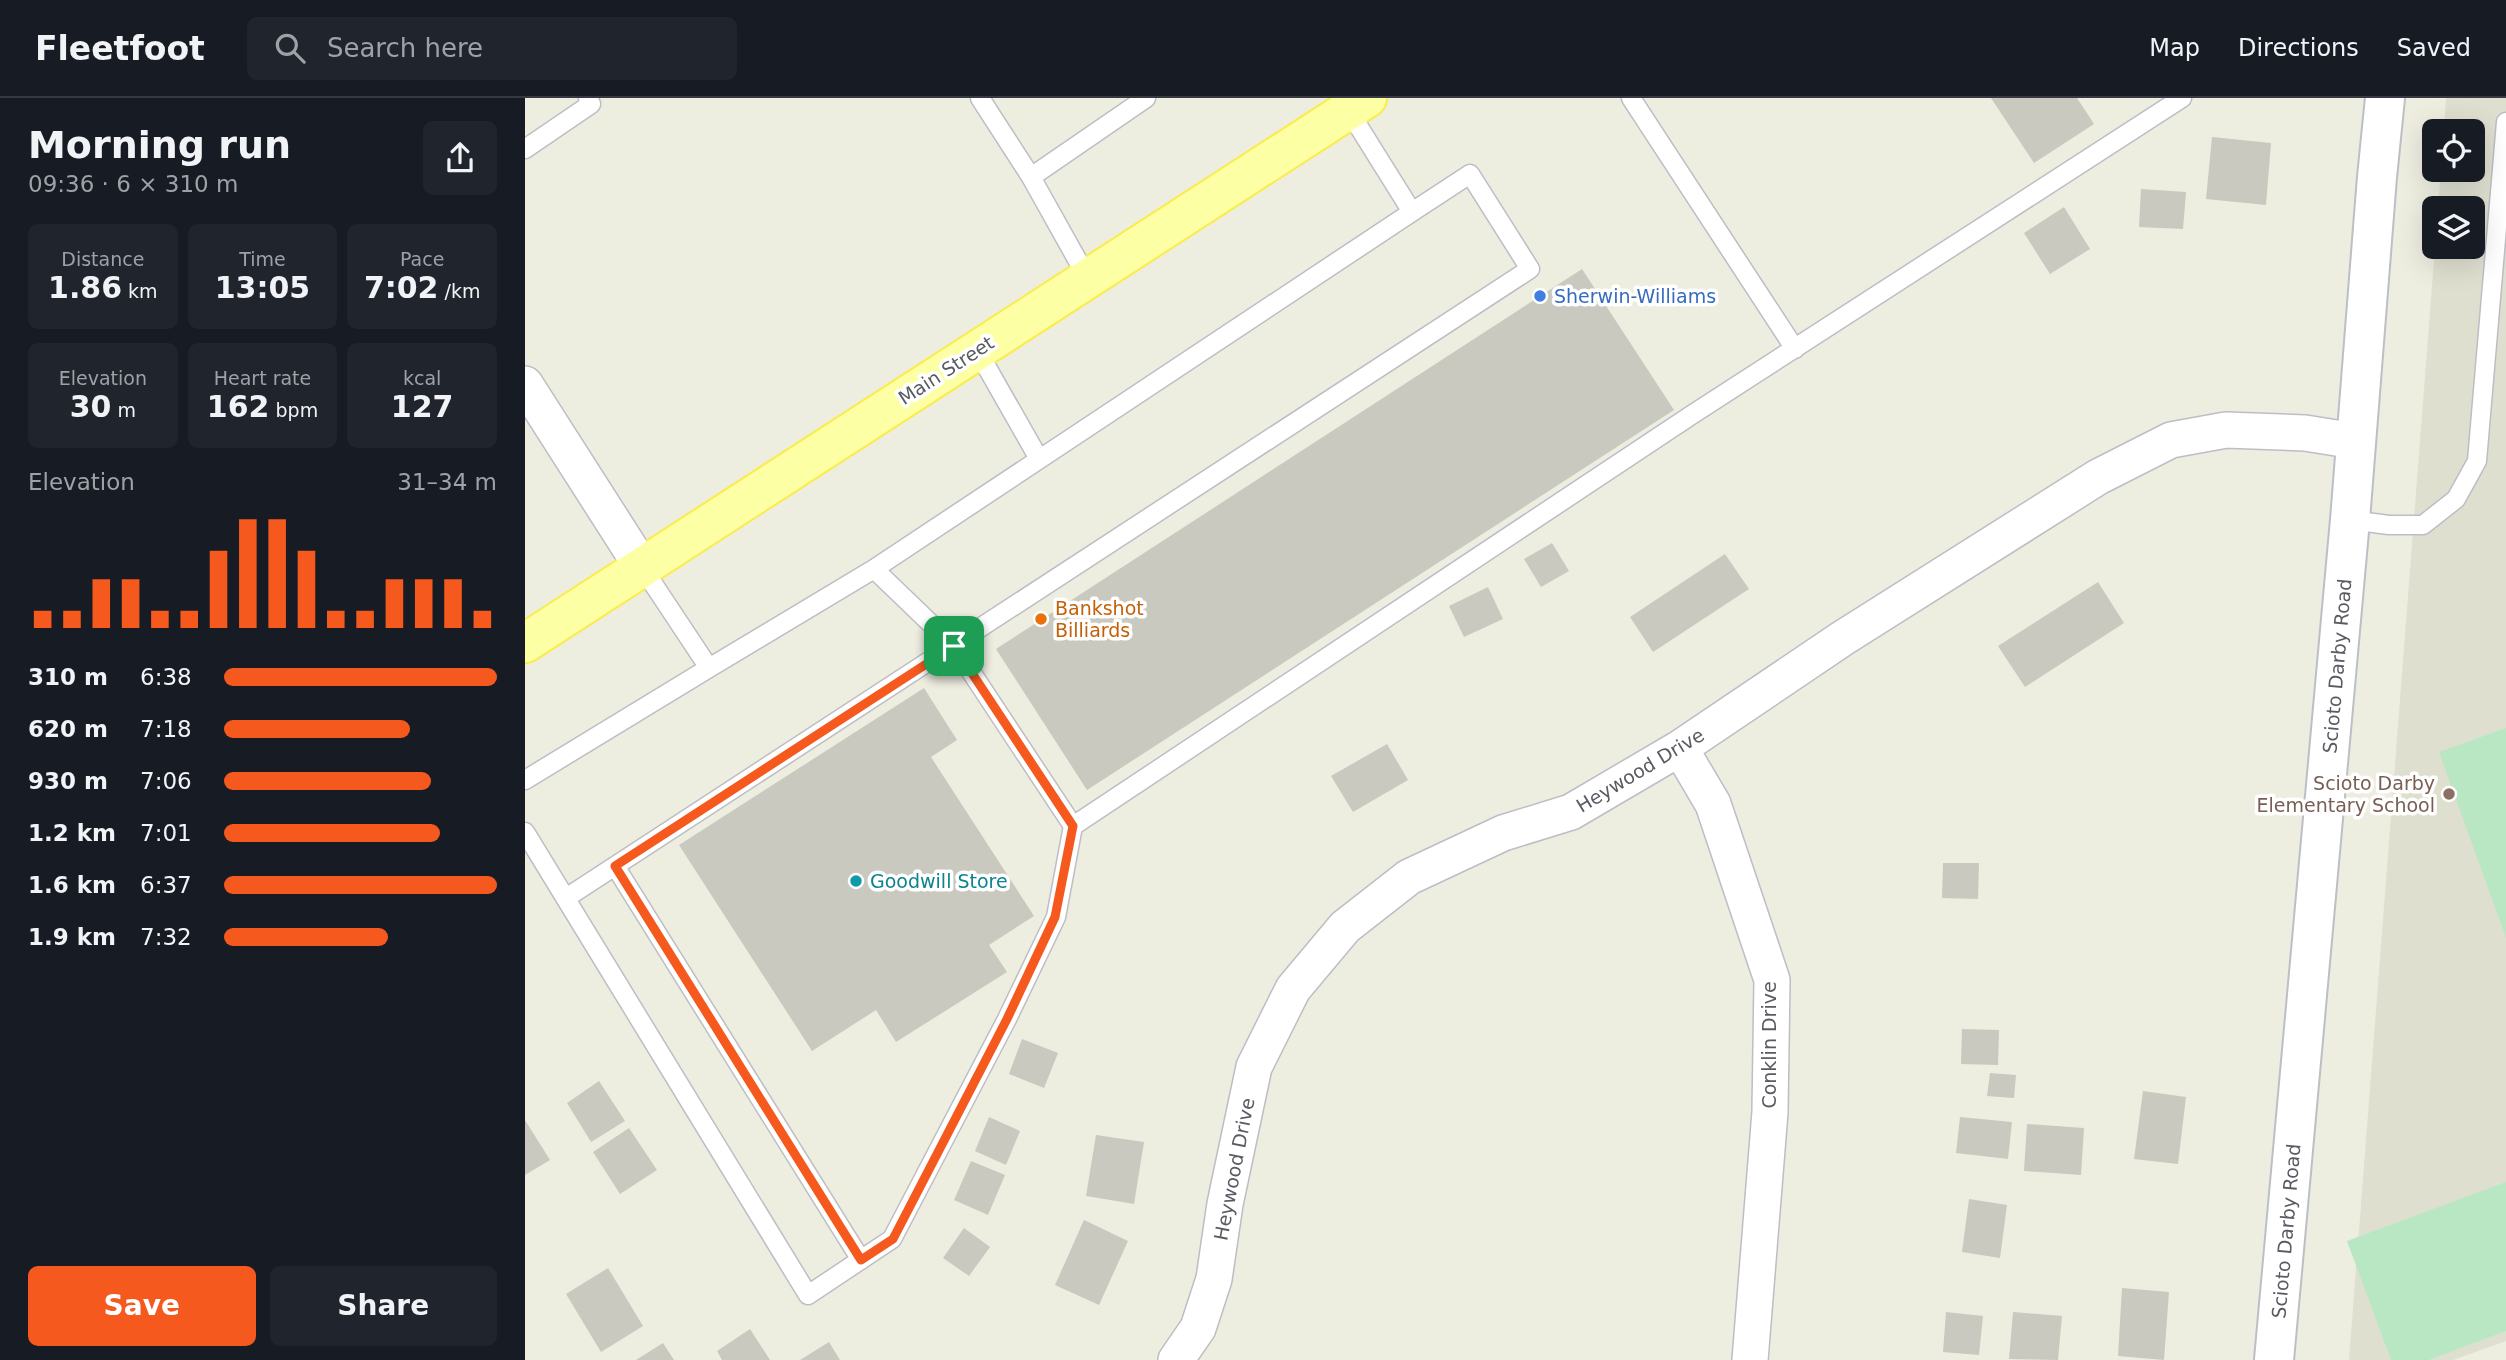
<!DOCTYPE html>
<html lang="en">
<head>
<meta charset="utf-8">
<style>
	:root { --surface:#171b24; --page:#20242c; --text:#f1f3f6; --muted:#9ea1a6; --line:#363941; --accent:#f5591e }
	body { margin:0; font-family:"DejaVu Sans",sans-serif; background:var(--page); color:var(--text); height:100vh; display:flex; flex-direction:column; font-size:26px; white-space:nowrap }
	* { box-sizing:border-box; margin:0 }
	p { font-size:23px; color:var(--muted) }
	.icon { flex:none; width:38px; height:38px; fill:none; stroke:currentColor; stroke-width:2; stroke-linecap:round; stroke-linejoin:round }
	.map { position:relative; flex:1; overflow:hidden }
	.drawer { display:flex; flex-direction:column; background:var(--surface); width:525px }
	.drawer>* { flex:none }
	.tools { position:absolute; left:1897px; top:21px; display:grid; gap:14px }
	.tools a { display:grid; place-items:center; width:63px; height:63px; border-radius:10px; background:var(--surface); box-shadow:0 7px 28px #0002; font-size:35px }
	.pin { position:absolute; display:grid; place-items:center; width:60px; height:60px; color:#fff; margin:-30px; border-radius:14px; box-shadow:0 4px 10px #0006 }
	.round { display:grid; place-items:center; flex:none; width:74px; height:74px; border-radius:10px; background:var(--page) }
	.head { display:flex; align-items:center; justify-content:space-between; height:119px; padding:0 28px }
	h1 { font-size:38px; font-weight:700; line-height:52px }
	.figures { display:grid; grid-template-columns:repeat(3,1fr); gap:10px; height:119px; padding:7px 28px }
	.figures div { display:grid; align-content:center; border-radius:10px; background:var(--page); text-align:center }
	.figures b { font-size:30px; font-weight:700 }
	.figures small { font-size:19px; font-weight:400 }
	.figures p { font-size:19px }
	.chart { height:196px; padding:14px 28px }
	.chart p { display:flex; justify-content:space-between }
	.chart svg { width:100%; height:126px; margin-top:7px; stroke:var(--accent); stroke-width:6 }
	.action { display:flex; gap:14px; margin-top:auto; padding:14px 28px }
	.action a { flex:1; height:80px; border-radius:10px; background:var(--accent); color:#fff; font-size:28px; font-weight:700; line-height:80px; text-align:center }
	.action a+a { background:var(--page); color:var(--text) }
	ul { padding:0 28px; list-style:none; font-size:23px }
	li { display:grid; grid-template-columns:112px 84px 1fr; align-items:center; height:52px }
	li i { height:18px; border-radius:9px; background:var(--accent) }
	header { display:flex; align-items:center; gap:42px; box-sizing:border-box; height:98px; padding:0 35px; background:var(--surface); border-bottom:2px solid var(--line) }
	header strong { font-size:33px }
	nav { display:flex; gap:38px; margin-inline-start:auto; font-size:24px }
	.search { width:490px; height:63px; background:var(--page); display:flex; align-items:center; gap:18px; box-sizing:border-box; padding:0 24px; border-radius:10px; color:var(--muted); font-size:26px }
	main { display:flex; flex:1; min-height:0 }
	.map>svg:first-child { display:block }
	.education { fill:#dfdfd0 }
	.green { fill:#bae7c3 }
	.building { fill:#cac9bf }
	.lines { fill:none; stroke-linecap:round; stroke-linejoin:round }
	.lane-casing { stroke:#bdbec5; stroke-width:21 }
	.street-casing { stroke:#bdbec5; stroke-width:38 }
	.secondary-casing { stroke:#bdbfc7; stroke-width:42 }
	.primary-casing { stroke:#fbec4b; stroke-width:42 }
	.lane { stroke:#fff; stroke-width:18 }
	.street { stroke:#fff; stroke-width:35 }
	.secondary { stroke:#fff; stroke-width:38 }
	.primary { stroke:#fcffa3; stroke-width:38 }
	.route-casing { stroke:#fff; stroke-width:14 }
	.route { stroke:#f5591e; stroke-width:9 }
	.shop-dot { fill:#3f7fe0; stroke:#fff; stroke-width:2.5 }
	.food-dot { fill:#e8710a; stroke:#fff; stroke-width:2.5 }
	.education-dot { fill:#8d6e63; stroke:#fff; stroke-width:2.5 }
	.culture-dot { fill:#0f9aa8; stroke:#fff; stroke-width:2.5 }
	.labels { text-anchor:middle; stroke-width:7; stroke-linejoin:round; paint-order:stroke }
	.shop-label { font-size:19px; fill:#366cbe; stroke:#fff; text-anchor:start }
	.street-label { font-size:19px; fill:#595b62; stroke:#fff }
	.food-label { font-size:19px; fill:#c56008; stroke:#fff; text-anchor:start }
	.education-label { font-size:19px; fill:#785e54; stroke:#fff; text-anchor:end }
	.culture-label { font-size:19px; fill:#0d838f; stroke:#fff; text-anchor:start }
</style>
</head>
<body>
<header>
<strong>Fleetfoot</strong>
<div class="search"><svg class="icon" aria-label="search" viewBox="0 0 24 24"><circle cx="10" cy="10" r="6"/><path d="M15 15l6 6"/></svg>Search here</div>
<nav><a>Map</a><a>Directions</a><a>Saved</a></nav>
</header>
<main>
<section class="drawer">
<div class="head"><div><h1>Morning run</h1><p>09:36 · 6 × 310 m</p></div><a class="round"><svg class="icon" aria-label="share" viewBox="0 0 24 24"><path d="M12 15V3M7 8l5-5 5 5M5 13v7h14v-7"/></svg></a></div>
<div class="figures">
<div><p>Distance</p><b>1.86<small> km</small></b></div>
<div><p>Time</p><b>13:05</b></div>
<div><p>Pace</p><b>7:02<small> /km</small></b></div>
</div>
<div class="figures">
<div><p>Elevation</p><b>30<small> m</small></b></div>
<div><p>Heart rate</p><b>162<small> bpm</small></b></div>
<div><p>kcal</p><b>127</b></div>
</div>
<div class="chart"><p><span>Elevation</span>31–34 m</p>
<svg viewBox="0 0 160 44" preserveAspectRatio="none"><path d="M5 44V38M15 44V38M25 44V27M35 44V27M45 44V38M55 44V38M65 44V17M75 44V6M85 44V6M95 44V17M105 44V38M115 44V38M125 44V27M135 44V27M145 44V27M155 44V38"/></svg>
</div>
<ul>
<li><b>310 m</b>6:38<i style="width:100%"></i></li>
<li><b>620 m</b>7:18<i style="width:68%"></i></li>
<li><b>930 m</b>7:06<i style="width:76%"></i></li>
<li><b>1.2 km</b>7:01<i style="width:79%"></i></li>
<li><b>1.6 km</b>6:37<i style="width:100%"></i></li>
<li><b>1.9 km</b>7:32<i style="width:60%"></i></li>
</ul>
<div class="action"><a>Save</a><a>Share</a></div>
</section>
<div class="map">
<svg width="1981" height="1262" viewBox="0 0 1981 1262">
	<rect width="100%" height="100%" fill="#edede0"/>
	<!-- education -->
	<path class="education" d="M1921,0H1981V1243L1928,1262H1824L1910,149H1948V110H1913L1916,72H1948V33H1919Z"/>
	<!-- green -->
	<path class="green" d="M1981,630V840L1914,654Z
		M1981,1084V1233L1904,1262H1866L1822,1143Z"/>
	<!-- building -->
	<path class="building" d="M1466,0H1552L1569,26L1509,65Z
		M1687,39L1746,45L1741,107L1681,101Z
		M1616,91L1661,94L1658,131L1614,129Z
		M1539,109L1565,151L1525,176L1499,135Z
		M1057,171L1149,312L562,692L471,551Z
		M1027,445L1044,473L1016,489L999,461Z
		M1200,456L1224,491L1128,554L1105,519Z
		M1573,484L1599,525L1500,589L1473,548Z
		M963,489L978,521L939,539L924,508Z
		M399,590L432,642L406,659L509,818L464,847L482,874L371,944L351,912L287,953L154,747Z
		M862,646L883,682L828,714L806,678Z
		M1418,765H1454L1453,801L1417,800Z
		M1437,931L1474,932L1473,967L1436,966Z
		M497,941L533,955L519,990L484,976Z
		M1465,975L1491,977L1489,1000L1462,998Z
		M74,983L100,1023L66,1044L42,1005Z
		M1618,993L1661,999L1653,1066L1609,1061Z
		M464,1019L495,1033L481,1067L450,1053Z
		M1435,1019L1487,1024L1483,1061L1431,1055Z
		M0,1022L25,1062L0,1077Z
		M1502,1026L1559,1030L1556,1077L1499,1073Z
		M104,1030L132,1072L95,1096L68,1054Z
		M571,1037L619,1044L609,1106L561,1098Z
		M446,1063L480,1077L463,1117L429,1102Z
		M1444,1101L1482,1107L1475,1160L1437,1154Z
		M559,1122L603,1143L574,1207L530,1187Z
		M439,1130L465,1149L444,1178L418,1160Z
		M83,1170L118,1228L76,1254L41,1196Z
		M1597,1190L1644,1194L1639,1262L1593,1258Z
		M1421,1214L1458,1218L1454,1257L1418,1254Z
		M1488,1214L1537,1218L1533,1262L1484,1261Z
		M225,1231L245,1262H197L192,1253Z
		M304,1244L315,1262H275Z
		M138,1245L149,1262H111Z"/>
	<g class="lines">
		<!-- lane casing -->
		<g class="lane-casing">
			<path id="lane" d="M455,0L506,79
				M1106,0L1270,251
				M0,51L66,6L63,0
				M563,181L506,79L621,0
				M452,252L514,361
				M1825,422L1864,427H1898L1931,401L1952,363L1981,24
				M117,469L184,570L349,471L887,114L822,10
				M349,471L429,548L548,728
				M0,682L184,570
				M0,734L283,1197L367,1141L482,921L531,819L548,728L1168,316L1657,0
				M90,768L336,1162
				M41,800L1005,171L945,76L887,114"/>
		</g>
		<!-- street casing -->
		<g class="street-casing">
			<path id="street" d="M0,286L117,469
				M1155,650L1188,706L1247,882L1245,1014L1225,1262
				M651,1262L673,1230L689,1181L700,1106L729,969L768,891L820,829L884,779L978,735L1046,714L1155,650L1318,540L1573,379L1646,342L1701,332L1780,335L1830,343"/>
		</g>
		<!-- secondary casing -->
		<g class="secondary-casing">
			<path id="secondary" d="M1749,1262L1825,422L1852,79L1860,0"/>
		</g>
		<!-- primary casing -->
		<g class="primary-casing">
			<path id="primary" d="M0,545L842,0"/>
		</g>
		<!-- lane -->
		<use href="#lane" class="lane"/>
		<!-- street -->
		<use href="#street" class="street"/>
		<!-- secondary -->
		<use href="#secondary" class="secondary"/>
		<!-- primary -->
		<use href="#primary" class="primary"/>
	</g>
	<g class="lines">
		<!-- route casing -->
		<g class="route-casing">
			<path id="route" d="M429,548L548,728L530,819L482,921L368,1141L336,1162L90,768Z"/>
		</g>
		<!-- route -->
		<use href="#route" class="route"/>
	</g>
	<!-- markers -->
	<circle class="shop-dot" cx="1015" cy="198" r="7"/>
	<circle class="food-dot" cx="516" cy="521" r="7"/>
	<circle class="education-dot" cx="1924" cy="696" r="7"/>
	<circle class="culture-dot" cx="331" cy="783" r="7"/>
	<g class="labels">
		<!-- shop labels -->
		<g class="shop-label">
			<text x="1029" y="205">Sherwin-Williams</text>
		</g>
		<!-- street labels -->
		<g class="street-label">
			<text transform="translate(421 272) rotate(-33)" y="7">Main Street</text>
			<text transform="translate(1812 568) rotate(-85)" y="7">Scioto Darby Road</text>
			<text transform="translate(1115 672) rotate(-31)" y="7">Heywood Drive</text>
			<text transform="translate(1244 947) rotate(-90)" y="7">Conklin Drive</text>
			<text transform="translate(709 1071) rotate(-79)" y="7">Heywood Drive</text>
			<text transform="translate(1761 1133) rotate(-85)" y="7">Scioto Darby Road</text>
		</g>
		<!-- food labels -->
		<g class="food-label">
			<text x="530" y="517">Bankshot<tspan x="530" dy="22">Billiards</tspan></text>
		</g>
		<!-- education labels -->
		<g class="education-label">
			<text x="1910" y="692">Scioto Darby<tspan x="1910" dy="22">Elementary School</tspan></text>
		</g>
		<!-- culture labels -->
		<g class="culture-label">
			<text x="345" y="790">Goodwill Store</text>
		</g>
	</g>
</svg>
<div class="tools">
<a><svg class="icon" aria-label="locate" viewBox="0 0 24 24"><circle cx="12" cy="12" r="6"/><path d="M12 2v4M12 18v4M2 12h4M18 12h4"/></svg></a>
<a><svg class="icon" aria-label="layers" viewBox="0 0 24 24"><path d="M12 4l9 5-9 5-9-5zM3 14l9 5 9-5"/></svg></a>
</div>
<div class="pin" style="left:429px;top:548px;background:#1e9e55"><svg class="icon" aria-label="arrive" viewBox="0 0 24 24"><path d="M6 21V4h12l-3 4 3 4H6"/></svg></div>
</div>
</main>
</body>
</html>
